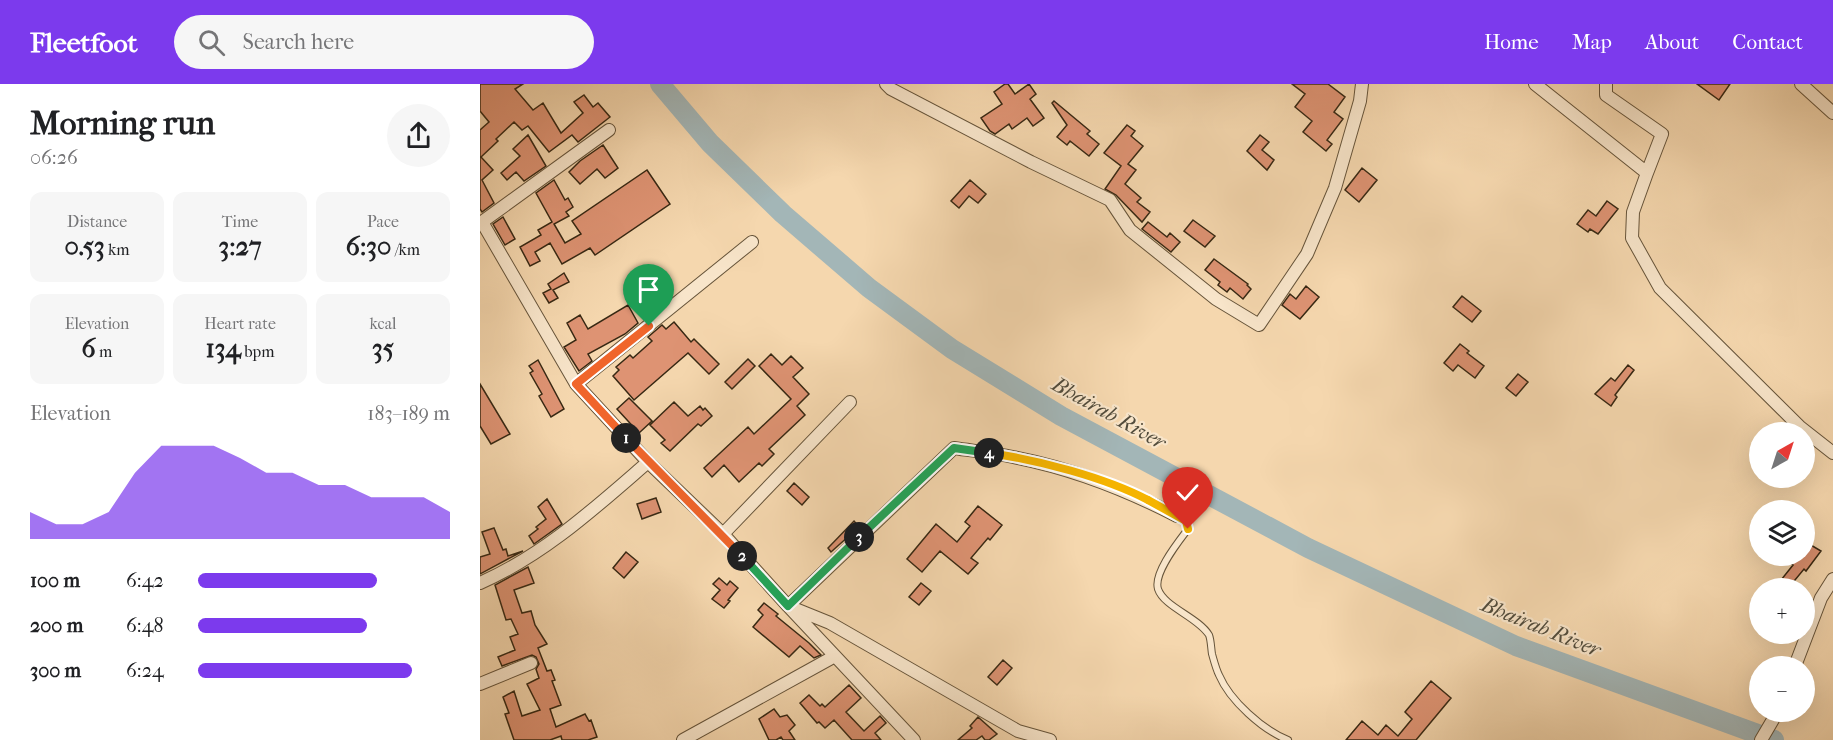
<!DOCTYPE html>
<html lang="en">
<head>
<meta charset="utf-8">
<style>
	:root { --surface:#fff; --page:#f6f6f6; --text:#202124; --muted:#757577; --accent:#7c3aed }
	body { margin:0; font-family:"IM FELL French Canon",serif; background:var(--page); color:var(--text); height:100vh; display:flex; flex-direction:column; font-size:22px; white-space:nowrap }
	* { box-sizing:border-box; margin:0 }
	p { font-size:20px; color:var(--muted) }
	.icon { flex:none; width:33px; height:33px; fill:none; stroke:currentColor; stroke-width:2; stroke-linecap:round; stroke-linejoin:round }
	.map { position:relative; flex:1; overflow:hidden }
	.side { display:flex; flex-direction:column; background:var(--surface); width:480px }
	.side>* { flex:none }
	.needle { width:39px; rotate:39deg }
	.tools { position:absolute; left:1269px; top:338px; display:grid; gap:12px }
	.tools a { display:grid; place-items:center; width:66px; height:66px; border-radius:50%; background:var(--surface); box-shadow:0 6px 24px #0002; font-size:30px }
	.pin { position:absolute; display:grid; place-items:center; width:51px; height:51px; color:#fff; margin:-62px -26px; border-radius:50% 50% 50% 0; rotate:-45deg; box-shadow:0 0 6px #0007 }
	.pin .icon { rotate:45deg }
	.km { position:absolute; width:30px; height:30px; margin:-15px; border-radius:50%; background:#222; color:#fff; font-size:16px; line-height:30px; text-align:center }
	.round { display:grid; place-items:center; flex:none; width:63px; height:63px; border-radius:32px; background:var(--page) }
	.summary { display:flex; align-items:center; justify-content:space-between; height:102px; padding:0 30px }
	h1 { font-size:33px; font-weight:700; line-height:45px }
	.stats { display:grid; grid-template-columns:repeat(3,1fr); gap:9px; height:102px; padding:6px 30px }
	.stats div { display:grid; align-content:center; border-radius:12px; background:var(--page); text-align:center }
	.stats b { font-size:26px; font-weight:700 }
	.stats small { font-size:16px; font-weight:400 }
	.stats p { font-size:16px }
	.chart { height:168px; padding:12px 30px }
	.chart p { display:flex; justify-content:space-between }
	.chart svg { width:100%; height:108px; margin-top:6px; fill:var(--accent); opacity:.7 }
	ul { padding:0 30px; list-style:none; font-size:20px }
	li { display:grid; grid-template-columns:96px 72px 1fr; align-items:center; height:45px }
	li i { height:15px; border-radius:8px; background:var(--accent) }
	header { display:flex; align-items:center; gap:36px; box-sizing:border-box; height:84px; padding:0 30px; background:var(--accent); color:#fff }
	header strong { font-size:28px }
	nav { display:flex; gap:33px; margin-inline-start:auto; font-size:21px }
	.search { width:420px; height:54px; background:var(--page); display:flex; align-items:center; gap:15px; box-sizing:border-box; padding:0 21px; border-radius:33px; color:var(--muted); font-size:22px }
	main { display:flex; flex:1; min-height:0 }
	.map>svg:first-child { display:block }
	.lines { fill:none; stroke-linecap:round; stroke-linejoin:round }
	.river { stroke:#a3b6b7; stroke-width:20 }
	.building { fill:#de9373; stroke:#372813; stroke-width:1.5 }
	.service-casing { stroke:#66543a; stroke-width:8 }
	.minor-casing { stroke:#66543a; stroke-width:14 }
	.service { stroke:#f8e5ca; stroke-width:6 }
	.minor { stroke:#f8e5ca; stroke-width:12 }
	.split-1-casing { stroke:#fff; stroke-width:12 }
	.split-2-casing { stroke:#fff; stroke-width:12 }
	.split-3-casing { stroke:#fff; stroke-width:12 }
	.split-4-casing { stroke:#fff; stroke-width:12 }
	.split-5-casing { stroke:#fff; stroke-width:12 }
	.split-6-casing { stroke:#fff; stroke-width:12 }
	.split-1 { stroke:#f0652b; stroke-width:8 }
	.split-2 { stroke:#f0652b; stroke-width:8 }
	.split-3 { stroke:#22a559; stroke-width:8 }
	.split-4 { stroke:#22a559; stroke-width:8 }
	.split-5 { stroke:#f5b400; stroke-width:8 }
	.split-6 { stroke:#f5b400; stroke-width:8 }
	.labels { text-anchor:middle; stroke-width:4.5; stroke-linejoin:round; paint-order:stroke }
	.water-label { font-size:21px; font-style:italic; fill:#524c3c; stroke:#f8e5ca }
</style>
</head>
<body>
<header>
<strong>Fleetfoot</strong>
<div class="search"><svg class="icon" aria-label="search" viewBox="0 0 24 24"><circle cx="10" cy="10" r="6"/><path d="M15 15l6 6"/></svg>Search here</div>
<nav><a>Home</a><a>Map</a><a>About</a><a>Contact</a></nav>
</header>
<main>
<section class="side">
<div class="summary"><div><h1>Morning run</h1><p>06:26</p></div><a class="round"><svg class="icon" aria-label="share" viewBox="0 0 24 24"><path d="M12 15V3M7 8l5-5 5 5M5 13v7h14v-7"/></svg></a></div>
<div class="stats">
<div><p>Distance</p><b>0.53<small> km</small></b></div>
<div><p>Time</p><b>3:27</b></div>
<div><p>Pace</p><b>6:30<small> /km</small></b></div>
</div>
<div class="stats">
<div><p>Elevation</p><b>6<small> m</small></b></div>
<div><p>Heart rate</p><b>134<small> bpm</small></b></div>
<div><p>kcal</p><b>35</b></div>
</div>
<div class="chart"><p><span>Elevation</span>183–189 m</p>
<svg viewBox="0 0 160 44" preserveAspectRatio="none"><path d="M0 44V33L10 38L20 38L30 33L40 17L50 6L60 6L70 6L80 11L90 17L100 17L110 22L120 22L130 27L140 27L150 27L160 33V44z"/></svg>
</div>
<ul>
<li><b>100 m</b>6:42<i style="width:71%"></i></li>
<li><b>200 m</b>6:48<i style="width:67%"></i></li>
<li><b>300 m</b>6:24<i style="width:85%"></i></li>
</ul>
</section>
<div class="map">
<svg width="1353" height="656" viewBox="0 0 1353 656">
	<rect width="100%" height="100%" fill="#f5d7ae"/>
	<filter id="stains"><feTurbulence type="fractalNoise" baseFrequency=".00333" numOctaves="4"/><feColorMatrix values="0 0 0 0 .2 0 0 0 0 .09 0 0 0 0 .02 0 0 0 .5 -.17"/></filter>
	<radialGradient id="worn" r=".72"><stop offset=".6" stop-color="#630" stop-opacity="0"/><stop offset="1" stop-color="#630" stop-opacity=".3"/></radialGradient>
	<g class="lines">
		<!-- river -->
		<path class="river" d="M180,0L230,59L303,130L389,204L472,265L581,332L828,464L1036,562L1294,656"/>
	</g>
	<!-- building -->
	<path class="building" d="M0,0H43L35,5L53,26L63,19L81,49L103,29L94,18L104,11L113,23L118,19L130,33L98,58L92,51L69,68L48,42L42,46L34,38L16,55L18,57L1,73L13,86L2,96L14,119L2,128L0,125V46L9,38L0,27Z
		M525,0H528L535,10L549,0L556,10L550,15L564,34L553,42L547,34L532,45L529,40L515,50L510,47L501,34L522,20L514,8Z
		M812,0H848L865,13L854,28L863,35L847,56L852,60L846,67L823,48L832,37L815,23L825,10Z
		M1217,0H1250L1239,16Z
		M574,17L610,47L607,50L619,60L609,72L590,57L587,61L577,53L587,41L572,19Z
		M647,41L655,47L651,52L663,62L648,80L656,86L645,100L661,114L657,118L670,128L662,138L636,111L625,105L641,82L624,69Z
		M48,51L66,82L44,97L36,88L27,96L21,89L40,72L33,65Z
		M780,51L789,58L782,66L794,76L787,86L767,67Z
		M123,61L138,84L125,94L117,85L100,100L89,88L100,77Z
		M882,84L897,96L879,118L865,106Z
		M167,86L190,120L115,171L110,164L82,180L70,159L55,168L60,177L50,182L40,163L61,151L58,146L72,138L56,109L74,96L85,116L88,114L93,123L86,128L89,132L74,140L85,159L101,150L92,137Z
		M490,96L506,110L498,119L489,112L479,124L471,117Z
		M1127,117L1138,125L1118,150L1110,145L1108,148L1097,140L1108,126L1116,132Z
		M23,133L35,155L25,161L13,140Z
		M713,136L735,152L725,163L704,147Z
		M668,138L687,153L690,149L700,158L691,168L662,145Z
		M734,175L768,200L767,201L771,205L763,215L750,204L747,208L738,201L740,198L725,186Z
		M84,189L89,198L73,206L78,214L69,219L63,209L71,205L68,200Z
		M826,202L839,213L820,235L802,221L810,210L816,215Z
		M982,212L1001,227L992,238L973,223Z
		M148,221L158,239L145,250L108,270L112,277L99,287L84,263L96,256L87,239L100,231L108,245Z
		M194,238L211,258L214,255L239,280L229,290L208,269L154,316L133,292L139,286L136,283L150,271L153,274L172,257L168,253L182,241L186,245Z
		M980,260L989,267L987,269L1004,282L995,294L978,281L973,287L964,279Z
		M291,270L302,281L311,272L323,284L313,293L329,310L317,322L325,331L289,365L294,370L282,382L279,379L259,398L244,381L232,393L224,384L268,343L274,350L311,315L279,282Z
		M268,275L275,282L252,305L245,298Z
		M58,276L84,325L71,333L59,312L62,310L50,289L53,287L49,282Z
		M1148,281L1154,286L1135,311L1137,313L1131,322L1115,310L1131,294L1135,297Z
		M1038,290L1048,298L1036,312L1026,304Z
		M0,300L30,350L11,360L0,342Z
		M149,314L172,337L159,349L137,325Z
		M194,318L208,332L220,322L223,326L225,324L232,332L221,342L218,340L190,367L181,359L185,356L170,341Z
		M314,399L329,413L322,421L307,407Z
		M176,414L181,428L162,435L157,420Z
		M67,415L82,440L54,460L49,452L58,445L56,443L66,435L58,423Z
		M498,422L522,441L510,456L508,454L491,474L498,479L488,490L460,467L442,488L427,475L456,440L477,458L490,442L485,438Z
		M374,437L379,443L351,468L348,464Z
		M14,444L23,466L26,465L28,472L43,467L0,490V473L10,470L2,448Z
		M1324,457L1341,467L1326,487L1324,485L1310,502L1301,496L1313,481L1301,471H1324Z
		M146,468L158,478L144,494L133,484Z
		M48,483L54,499L34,506L42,529L51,527L55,541L67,560L58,564L67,587L71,586L75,596L72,597L81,621L70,625L76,643L105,630L109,637L111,636L117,653L108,656H82L81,652L70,656H34L25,630L29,629L23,613L34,607L42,632L60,626L47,600L59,594L56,585L59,580L56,573L52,571L22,582L18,573L35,566L30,553L38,550L31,535L26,536L15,501Z
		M239,494L247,501L250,497L258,504L248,516L250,517L244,524L232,515L240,506L233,500Z
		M441,499L451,507L439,521L429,513Z
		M284,519L298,530L296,532L329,559L341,571L334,574L320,562L309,573L273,543L283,531L278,526Z
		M523,576L532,584L517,601L508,593Z
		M951,597L971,614L936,656H866L882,637L898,651L906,641L918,652L932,635L925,628Z
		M369,601L381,614L366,628L384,647L400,632L406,639L395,649L401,656H372L354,636L345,644L339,638L337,639L320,619L329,611L340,622L342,620L345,623Z
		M294,625L300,633L307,631L315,641L309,647L315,656H303L301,653L296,656H289L279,635Z
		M498,633L517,650L509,656H505L502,652L496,656H478L492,644L490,642Z"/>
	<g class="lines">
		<!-- service casing -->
		<g class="service-casing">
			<path id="service" d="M697,432L706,437L708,445C699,457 673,489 678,505C684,523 718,533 729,551C731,556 731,564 732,570C734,577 736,585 739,591C750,617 783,646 808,656"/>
		</g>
		<!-- minor casing -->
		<g class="minor-casing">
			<path id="minor" d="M406,0L411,5L551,78L630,116L650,146L736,215L779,241L827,170L855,104L880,17L882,0
				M1055,0L1167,89L1153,128L1152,154L1180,204L1320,343L1353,369
				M1126,0V11L1182,50L1167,89
				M1321,0L1353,29
				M2,138L129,46
				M0,139L2,138L96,300
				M168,378L243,450L370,318
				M243,450L308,522L474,364C494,367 514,369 533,373C590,384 645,405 697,432
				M0,499C64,471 116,423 168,378L96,300L272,158
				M1315,582L1341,514L1353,495
				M0,600L51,579
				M203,656L355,572
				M434,656L308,522L350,539L538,647L570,656
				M1281,656L1298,627"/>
		</g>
		<!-- service -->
		<use href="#service" class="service"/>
		<!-- minor -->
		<use href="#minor" class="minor"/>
	</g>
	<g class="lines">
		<!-- split-1 casing -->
		<g class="split-1-casing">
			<path id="split-1" d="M146,354L96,300L169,242"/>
		</g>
		<!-- split-2 casing -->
		<g class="split-2-casing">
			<path id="split-2" d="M146,354L262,472"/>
		</g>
		<!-- split-3 casing -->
		<g class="split-3-casing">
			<path id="split-3" d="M262,472L308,522L379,453"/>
		</g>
		<!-- split-4 casing -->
		<g class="split-4-casing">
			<path id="split-4" d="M379,453L474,364L509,369"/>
		</g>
		<!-- split-5 casing -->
		<g class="split-5-casing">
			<path id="split-5" d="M509,369C558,376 624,393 668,416"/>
		</g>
		<!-- split-6 casing -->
		<g class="split-6-casing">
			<path id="split-6" d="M668,416L706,437L708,445"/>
		</g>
		<!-- split-1 -->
		<use href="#split-1" class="split-1"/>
		<!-- split-2 -->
		<use href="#split-2" class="split-2"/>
		<!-- split-3 -->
		<use href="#split-3" class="split-3"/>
		<!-- split-4 -->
		<use href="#split-4" class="split-4"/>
		<!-- split-5 -->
		<use href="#split-5" class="split-5"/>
		<!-- split-6 -->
		<use href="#split-6" class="split-6"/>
	</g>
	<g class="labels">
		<!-- water labels -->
		<g class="water-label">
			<text transform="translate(629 329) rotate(29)" y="7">Bhairab River</text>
			<text transform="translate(1061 543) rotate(22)" y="7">Bhairab River</text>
		</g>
	</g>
	<rect width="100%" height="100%" filter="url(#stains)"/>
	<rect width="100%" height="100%" fill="url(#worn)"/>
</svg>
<div class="tools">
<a><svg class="needle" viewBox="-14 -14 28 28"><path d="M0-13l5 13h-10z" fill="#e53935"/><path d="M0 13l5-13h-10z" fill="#757577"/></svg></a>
<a><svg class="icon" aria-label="layers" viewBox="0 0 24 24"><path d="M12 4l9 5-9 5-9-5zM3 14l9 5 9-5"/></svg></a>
<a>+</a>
<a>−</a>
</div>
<div class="pin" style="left:169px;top:242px;background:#1e9e55"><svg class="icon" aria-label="arrive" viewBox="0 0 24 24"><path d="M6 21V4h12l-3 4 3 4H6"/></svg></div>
<div class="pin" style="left:708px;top:445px;background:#d93025"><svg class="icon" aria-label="check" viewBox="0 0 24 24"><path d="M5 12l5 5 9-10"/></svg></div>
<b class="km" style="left:146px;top:354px">1</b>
<b class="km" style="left:262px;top:472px">2</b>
<b class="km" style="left:379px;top:453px">3</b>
<b class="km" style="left:509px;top:369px">4</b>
</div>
</main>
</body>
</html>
